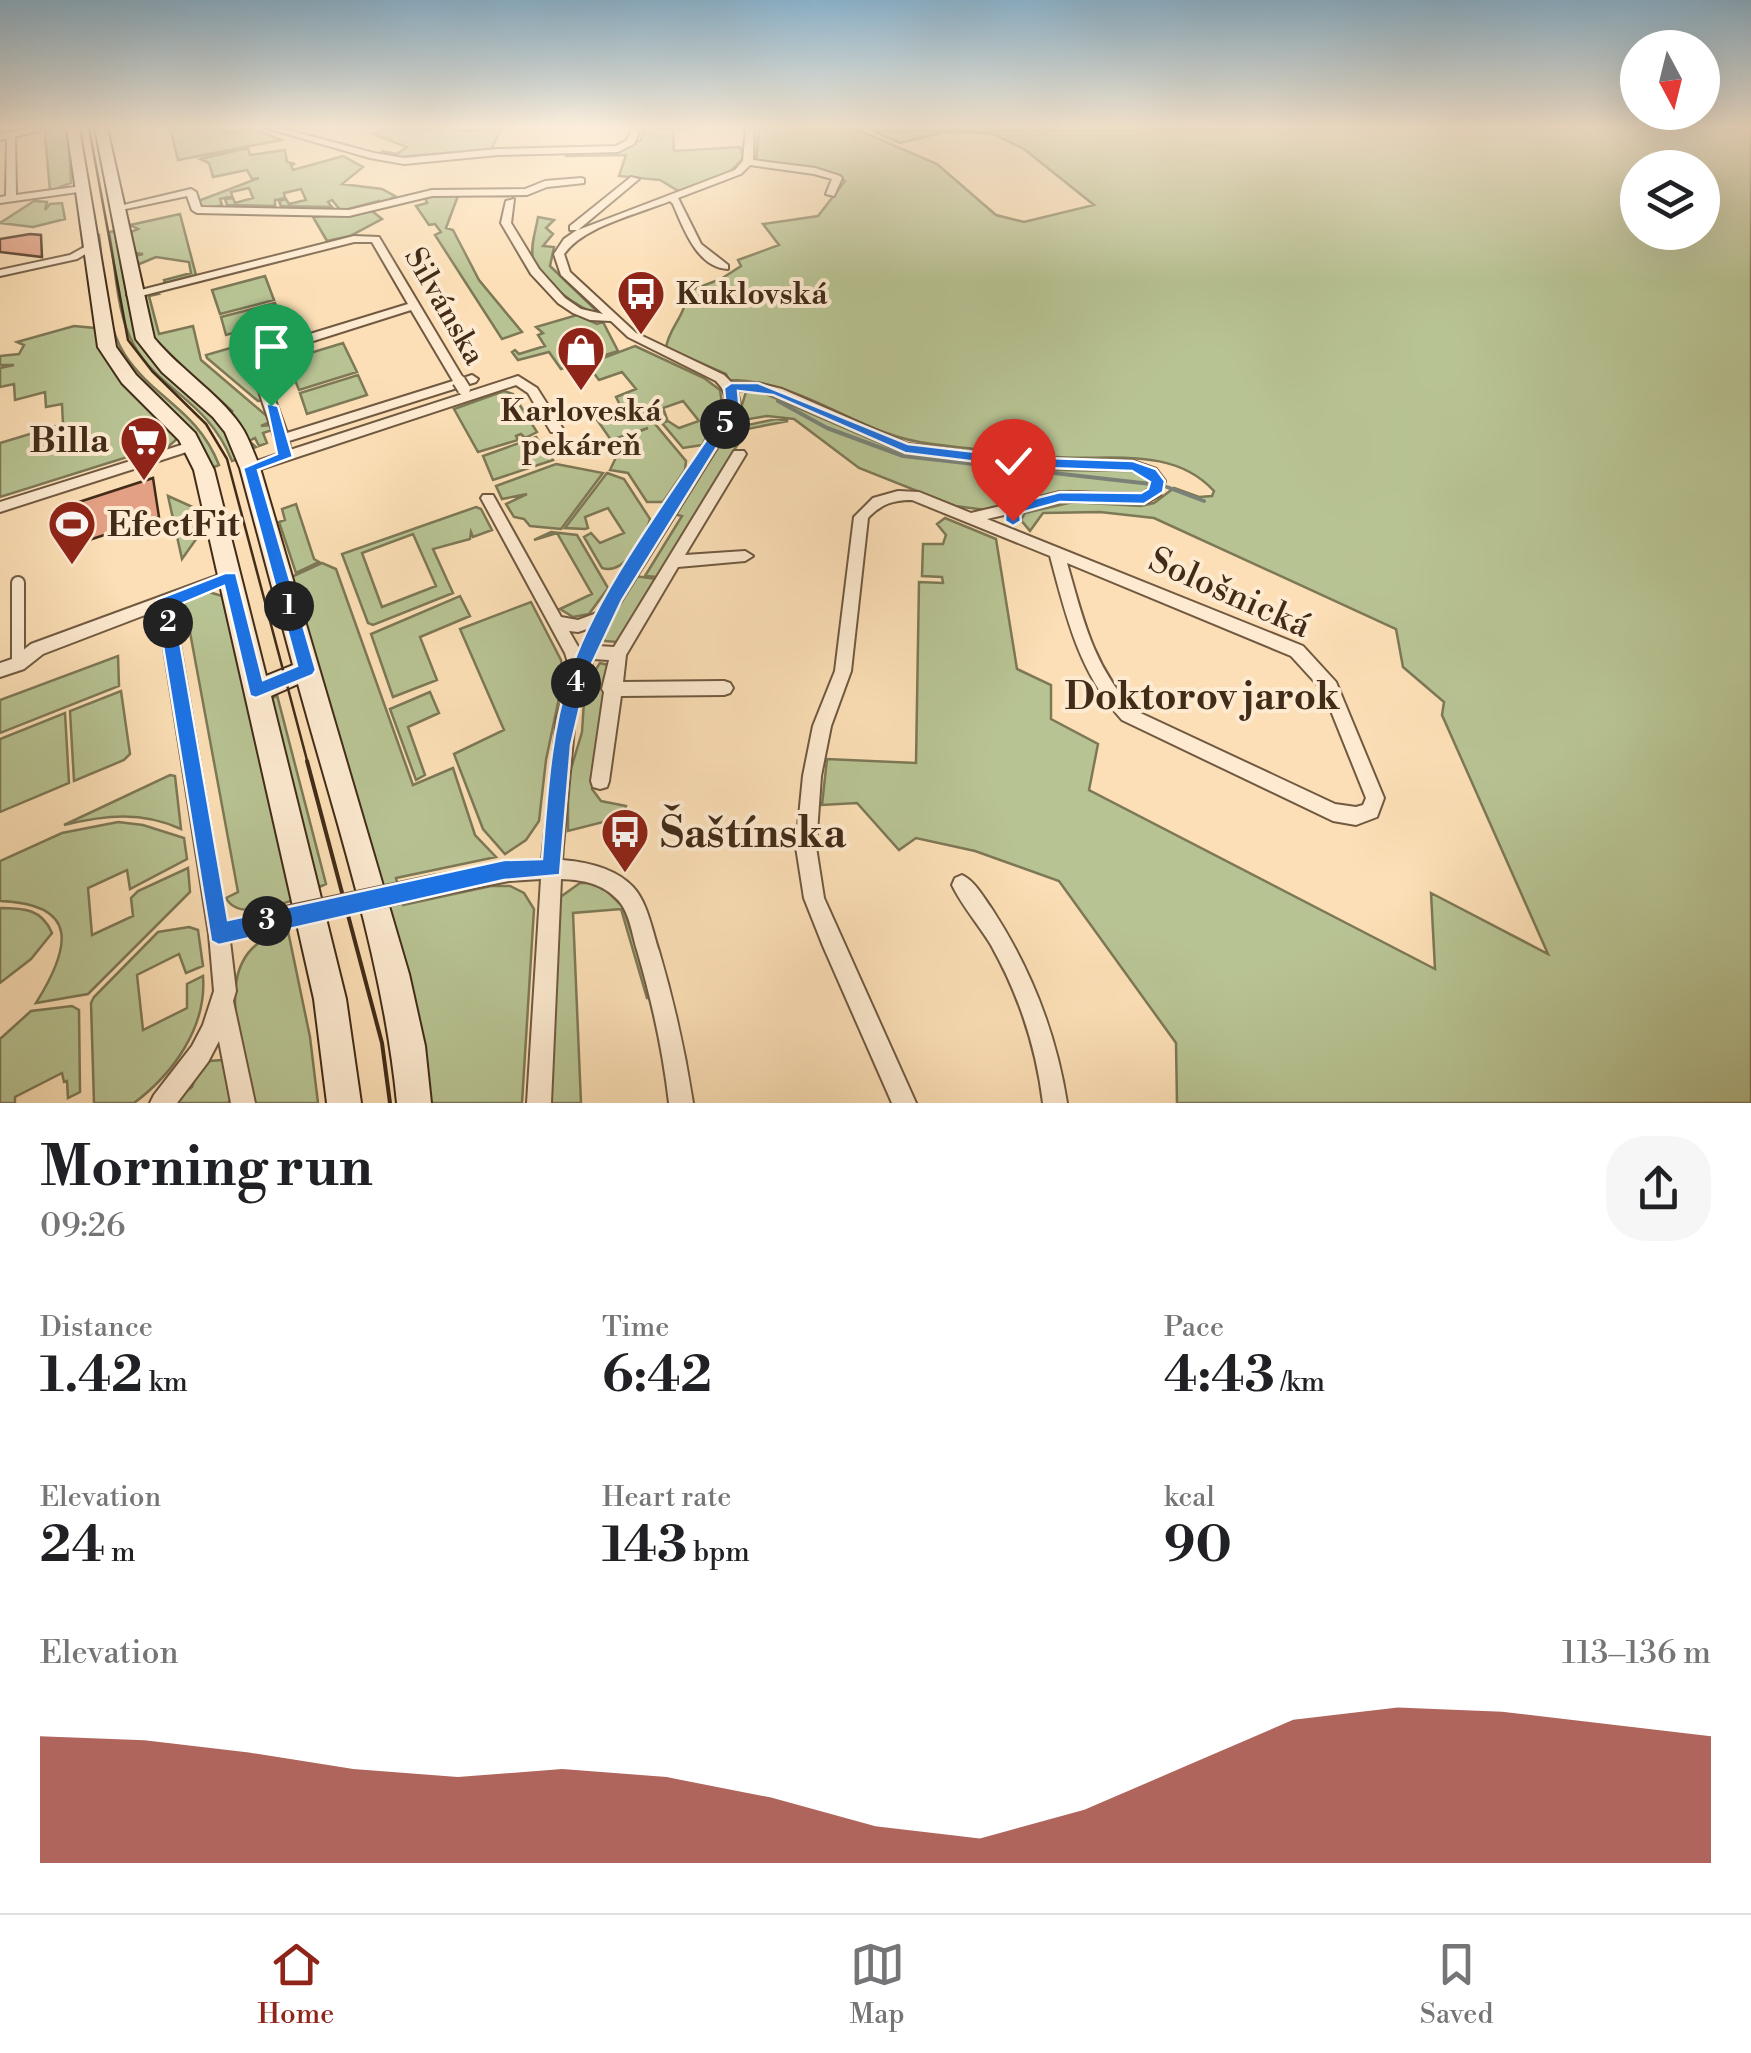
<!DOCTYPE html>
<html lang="en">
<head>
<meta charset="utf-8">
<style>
	:root { --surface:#fff; --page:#f6f6f6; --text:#202124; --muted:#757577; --line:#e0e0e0; --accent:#8f2418 }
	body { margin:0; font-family:"Libre Bodoni",serif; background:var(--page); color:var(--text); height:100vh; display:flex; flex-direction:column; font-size:38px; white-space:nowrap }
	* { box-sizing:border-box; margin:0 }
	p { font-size:32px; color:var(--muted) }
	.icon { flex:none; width:55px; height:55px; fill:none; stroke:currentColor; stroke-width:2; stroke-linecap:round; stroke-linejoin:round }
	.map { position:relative; height:1103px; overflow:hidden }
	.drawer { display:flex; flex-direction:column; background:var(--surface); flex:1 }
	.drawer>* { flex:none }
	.needle { width:65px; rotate:173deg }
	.controls { position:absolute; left:1620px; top:30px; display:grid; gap:20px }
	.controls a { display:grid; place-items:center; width:100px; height:100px; border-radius:50%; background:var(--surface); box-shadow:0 10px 40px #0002; font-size:50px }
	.pin { position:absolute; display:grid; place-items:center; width:85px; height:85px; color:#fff; margin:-102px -42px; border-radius:50% 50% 50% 0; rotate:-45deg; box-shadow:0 0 10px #0007 }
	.pin .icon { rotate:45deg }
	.km { position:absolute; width:50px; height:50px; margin:-25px; border-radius:50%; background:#222; color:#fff; font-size:28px; line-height:50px; text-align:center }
	.round { display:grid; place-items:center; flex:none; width:105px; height:105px; border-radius:40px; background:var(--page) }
	.overview { display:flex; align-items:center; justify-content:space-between; height:170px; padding:0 40px }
	h1 { font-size:55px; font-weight:800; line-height:75px }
	.figures { display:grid; grid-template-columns:repeat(3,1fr); gap:15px; height:170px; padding:10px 40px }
	.figures div { display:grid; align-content:center }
	.figures b { font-size:50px; font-weight:800 }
	.figures small { font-size:28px; font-weight:400 }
	.figures p { font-size:28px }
	.chart { height:280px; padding:20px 40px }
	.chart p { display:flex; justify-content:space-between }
	.chart svg { width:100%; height:180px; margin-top:10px; fill:var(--accent); opacity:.7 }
	.menu { display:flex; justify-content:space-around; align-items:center; height:140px; border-top:2px solid var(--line); background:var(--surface); font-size:28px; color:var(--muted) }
	.menu a { display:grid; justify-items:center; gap:5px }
	.menu .active { color:var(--accent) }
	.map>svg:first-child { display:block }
	.green { fill:#b8c393; stroke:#7d7856; stroke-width:2.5; fill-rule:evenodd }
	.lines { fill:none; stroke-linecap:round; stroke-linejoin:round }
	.stream { stroke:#7a8277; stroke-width:4 }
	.building { fill:#e4a085; stroke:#422c19; stroke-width:2.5 }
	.pedestrian-casing { stroke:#705940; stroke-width:16 }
	.minor-casing { stroke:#705940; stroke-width:4 }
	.secondary-casing { stroke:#422c19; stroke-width:4 }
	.pedestrian { stroke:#fdead0; stroke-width:12 }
	.minor { fill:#fdead0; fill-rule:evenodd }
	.secondary { fill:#fdead0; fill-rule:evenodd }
	.tram-far1 { stroke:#422c19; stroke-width:2.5 }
	.tram { stroke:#422c19; stroke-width:4 }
	.minor-bridge-far1-casing { stroke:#705940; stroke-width:16; stroke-linecap:butt }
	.minor-bridge-casing { stroke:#705940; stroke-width:24; stroke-linecap:butt }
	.minor-bridge-far1 { stroke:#fdead0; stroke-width:12 }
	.minor-bridge { stroke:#fdead0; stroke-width:20 }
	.route { fill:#1a73e8; stroke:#fff; stroke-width:2.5 }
	.labels { text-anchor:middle; stroke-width:8; stroke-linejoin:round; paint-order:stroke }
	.far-poi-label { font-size:30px; font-weight:bold; fill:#422c19; stroke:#fdead0; text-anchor:start }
	.far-street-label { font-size:30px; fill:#422c19; stroke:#fdead0 }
	.poi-label { font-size:35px; font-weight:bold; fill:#422c19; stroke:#fdead0; text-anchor:end }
	.street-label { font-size:35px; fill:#422c19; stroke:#fdead0 }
	.neighbourhood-label { font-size:38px; font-weight:bold; fill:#422c19; stroke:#fdead0 }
	.near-poi-label { font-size:42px; font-weight:bold; fill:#422c19; stroke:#fdead0; text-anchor:start }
</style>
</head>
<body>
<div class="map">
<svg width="1751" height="1103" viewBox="0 0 1751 1103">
	<rect width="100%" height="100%" fill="#fcdfb6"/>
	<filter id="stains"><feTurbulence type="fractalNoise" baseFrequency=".002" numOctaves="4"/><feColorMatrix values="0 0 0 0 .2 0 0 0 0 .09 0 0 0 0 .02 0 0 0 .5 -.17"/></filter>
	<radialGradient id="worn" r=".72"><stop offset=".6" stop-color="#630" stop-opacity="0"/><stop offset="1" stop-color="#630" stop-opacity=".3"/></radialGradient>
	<!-- green -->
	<path class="green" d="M68,128L71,183L50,191L45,135L48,131L44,129Z
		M170,128H215L233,133L252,128L281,140L178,160Z
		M390,128L468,131L502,128L491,149L399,157L381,151L397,154L407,147L373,134Z
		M645,128H697L673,130L674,151L740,147L744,157L730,172L680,192L660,180L619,176L626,155L565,156C594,152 616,153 641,140Z
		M759,128L858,130L937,164L996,215L1024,222L1094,205L1024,149L991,133L944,132L900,143L873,131L1751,128V1103H1177L1176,1043L1059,881L975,851L916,838L899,850L857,803L822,805L827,759L916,763L919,582L943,583L942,577L922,576L923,544H943L946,535L937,524L945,518L996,539L1017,669L1051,685V719L1098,744L1089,790L1435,969L1431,893L1548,954L1442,715L1444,702L1403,667L1396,629L1154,518L1100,512L1043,513L1030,531L1021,520L1025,513L1073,502L1141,506L1154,503L1174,488L1199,497L1212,496L1214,491C1173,446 1110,461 1055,457C1014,454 973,449 932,444C858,436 806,380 729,380L726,374L666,348C669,326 687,316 686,292L721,279L741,266L738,260L779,245L763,224L818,216L845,181L816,170L756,162ZM1638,168H1702V232H1638Z
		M248,148L250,155L285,150L287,162L295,164L291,165L293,170L343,156L363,167L342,184L382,189L395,196L382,204L379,201L341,211L332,200L328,202L332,207L281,206L279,201L286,199L289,204L306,200L301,189L284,193L285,198L275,200V206L227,205L225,199L233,198L235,203L253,198L249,188L231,192L232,196L220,199L222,205L210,209L199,206L198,201L259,178L252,179L247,170L213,177L209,163L200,159Z
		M459,193L446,228L453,230L479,280L522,332L502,339L435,235L441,232L435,224L429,225L416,206L427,203L425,197Z
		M34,201L47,202L45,210L50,204L62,203L65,219L33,227L0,223Z
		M372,211L382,219L350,236L327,241L313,217Z
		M180,214L196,275L165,283L164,280L191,273L189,262L156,257L137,265L135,256L143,254L135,253L131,232L138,229L130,225Z
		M538,217L554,220L546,228L553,234L543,246L554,247L550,266L602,316C580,309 539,282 533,258C530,246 536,230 538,217Z
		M115,231L139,342L154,362L223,426L239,459L232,461C207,399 160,392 134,345C116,314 116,267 109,232Z
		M99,235C104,272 104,323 125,355C154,399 197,409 219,465L212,468L187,425L140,381L116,351L94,236Z
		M265,276L274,300L220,314L212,290Z
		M154,292L158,294L149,296L159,334L193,326L201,360L268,417L270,422L261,426L271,425L272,430L263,433L267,443L259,446L255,438L249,441L256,447L251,449L228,413L232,411L207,388L202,390L154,342L143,296Z
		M275,303L281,320L226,335L221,317Z
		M577,315L597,324L603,322L618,351L561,369L549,352L518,360L512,352L515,350L519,354L545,346L538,335L543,333L536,327Z
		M74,326L95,328C107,376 145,404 178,438L161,453L156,448L0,497V443L63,424L62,404L46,407L45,392L15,400L14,384L0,387V368L14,365H0V356L19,354L24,345L17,342Z
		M343,343L357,372L299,390L287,360Z
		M244,344L264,400L258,401L207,358L206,355Z
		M635,346L704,378L720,390L723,410L702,445L683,448L662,423L668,421L679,428L699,421L683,401L663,408L667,419L660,421L654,415L622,409L616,397L636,389L622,372L599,380L587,364Z
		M358,375L367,395L307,414L300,393Z
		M504,391L513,394L537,432L525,438L521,434L516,436L518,440L478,452L454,409Z
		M746,392H761L903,453L1054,470L1131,471L1145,476L1150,488L1139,495L1069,491L986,510L955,506L859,468L794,419L767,416L737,421Z
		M614,411L650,418L686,461L685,470L663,502H647L628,473L610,470L618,453L612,442L648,428L611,440L595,417Z
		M776,419L788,421L747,429L657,577L645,576L682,516L673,514L729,429Z
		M536,437L553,460L493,480L483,456Z
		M556,464L603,473L561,529L530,526L524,519L514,517L506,504L527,494L502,499L496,486Z
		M607,473L624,479L650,519C645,539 625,575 602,568L584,537L591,533L600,543L624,533L608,508L585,517L588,528L585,529L565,528Z
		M168,496L197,509L204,528L182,559Z
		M296,504L314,559L319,562L296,573L279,522L285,520L282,509Z
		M476,507L481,509L492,530L473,537L471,532L470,539L433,549L453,593L373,625L368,623L342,554ZM413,534L436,586L382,607L362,553Z
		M551,532L577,535L608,588L589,614L573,617L560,609L592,594L557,533L534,540Z
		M322,563L336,569L413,785L453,768L475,835L496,857L396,878L403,905L491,886H510L524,893L534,909L522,1103H426L289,578Z
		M634,576L657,579L617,642L605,641L601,635Z
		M209,592L222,596L296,900C275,904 238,921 226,898L238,892L187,616L171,621C174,605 194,598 209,592Z
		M460,596L470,616L420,637L437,680L393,697L371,634Z
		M531,602L561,660L563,679L546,760L539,821L526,840L505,854L483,829L454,754L504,730L460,629Z
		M118,656L119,686L0,733V700Z
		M600,663L608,665L592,789L601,801L626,806L623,817L568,831V779L582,732L585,686Z
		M121,691L130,754L124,760L74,781L70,711Z
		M430,692L439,713L408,727L425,775L416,780L390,709Z
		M277,695L326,884L315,889L270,700Z
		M65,713L69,783L0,812V739Z
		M170,775L175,776L181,829C142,811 105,815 64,825Z
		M118,822L143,825L184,838L187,859L130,889L127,870L88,888L92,935L133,916L131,898L138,891L188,868L190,892L88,994L36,1003C71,947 80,904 0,901V861L62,833Z
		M580,883H599L623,907L652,997L647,998L621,909L573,913L581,1103H549L559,898Z
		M0,908C24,908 42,909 52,933L31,959L0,983Z
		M189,927L198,930L203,966L186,973L179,954L137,975L143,1030L187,1008V984L203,976C207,1027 173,1074 134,1103H94L91,1003L94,997L158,932Z
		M288,931L310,1037L318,1103H254C242,1045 204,947 288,931Z
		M72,1006L79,1010L80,1092L68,1098L67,1081L64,1082L62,1073L15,1097V1103H0V1039L31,1011Z
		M222,1060L227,1065L234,1099L227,1103H171L192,1087L197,1073L209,1061Z"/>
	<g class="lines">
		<!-- stream -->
		<path class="stream" d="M778,401L827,428L903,456L1151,484
			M1167,487L1204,501"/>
	</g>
	<!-- building -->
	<path class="building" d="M30,234L41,235L42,257L0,252V239Z
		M153,478L159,517L83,542L79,502Z"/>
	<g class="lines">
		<!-- pedestrian casing -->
		<g class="pedestrian-casing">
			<path id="pedestrian" d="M18,583V664"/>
		</g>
		<!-- minor casing -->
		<g class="minor-casing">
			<path id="minor" d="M32,128H49L15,137L16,195L82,186L85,187V191L0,203V197L6,196L7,138L0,140V134Z
				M266,128H280L374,153L404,158L498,149L616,146L627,140L633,128H641L634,144L618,152L498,155L404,164L370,158Z
				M746,128H754L753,160L815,168L840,176L842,178L834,196L826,194L832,179L814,174L750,165L741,174L678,198L701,244L728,265V269C697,268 683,227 673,204L670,201C638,214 584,226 564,254L570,272L636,333L724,375L732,383H758L782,389L908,444L1018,458L1133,461L1156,469L1165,481L1160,495L1148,502H1060L987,519L1303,646L1336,682L1384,798L1377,817L1356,825L1333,821L1122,720C1079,673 1066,616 1050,556L912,500C893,500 881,504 868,518L851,671L831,726L821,776L816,847L824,898L916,1103H892L823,946L804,898L796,847L803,776L813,726L835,671L854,517L873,498L898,491L919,492L971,513L1060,492L1141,494L1149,489L1151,481L1146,475L1132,470L1018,466L905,452L774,395L758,391H737L740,404L732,424L610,619L598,646L614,647L734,451H744L746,454L685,555L745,551L753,556L745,561L678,567L626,655L623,682L724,681L730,683L733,688L730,693L724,695L621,696L609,781L607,787L600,789L593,787L591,781L604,692L602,689L609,660L593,659L575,718L563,846L562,860C587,862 615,868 633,887C648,903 652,931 659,951C674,1002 685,1051 693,1103H669C663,1051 652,1001 637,950C632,934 630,913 618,900C602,883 583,880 561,879L551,1103H527L541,879L509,881L438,895L431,892L428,885L431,878L438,875L509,862L542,860L557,718L571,672L565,653L481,498L483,495H493L561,617L578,620L597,613L714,432C725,413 733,398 716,381L628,337L611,321L590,320L573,313L558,303L531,274L501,223L506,201L514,199L511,223L539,269L565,298L581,309L603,314L561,275L554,254L564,239L577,230H570V226L631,177L639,179L578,230L735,170L743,161ZM1067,563L1291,656L1323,691L1366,798L1363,805L1356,807L1335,804L1134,710C1093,666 1083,619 1067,563ZM590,628L582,647L580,650L569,631L578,632Z
				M581,178L584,179V183L547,187L527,195L432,196L349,216L197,213L192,210L187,196L116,211L111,208L191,189L196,192L201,207L349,210L432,190L525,189L545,181Z
				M354,236L379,237L463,378L472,375L478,379L476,382L289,441L290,450L518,376L537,388L563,429L561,432H551L528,393L516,385L255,471H245L243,468L245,465L284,452L278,448L244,347L246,344H254L256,347L287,433L453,381L411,310L269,355L265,356L259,352L261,349L408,304L372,242H354L133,298L127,295L129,293Z
				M90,244L95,247L94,249L77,259L0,276V270L70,255Z
				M194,441L199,442L201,445L199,448L0,512V502Z
				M230,571L235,573L238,577L235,581L173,604L227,922L281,908L288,911L291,918L288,925L281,928L230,941L236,991L233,1001L255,1103H231L219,1041L208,1062L177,1103H150L154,1095L192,1046L203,1025L214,991L209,934L158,610L43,654L24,669L0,677V663L12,659L31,644Z
				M962,875C975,881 984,898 992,909C1031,969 1056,1033 1067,1103H1043C1036,1046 1019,995 991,945C979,925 962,906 952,885L955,878Z"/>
		</g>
		<!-- secondary casing -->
		<g class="secondary-casing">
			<path id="secondary" d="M67,128H79L116,347L136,375L195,433L214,470L266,676L293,665L240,468L225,432L213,417L162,372L136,339L95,128H107L154,338C180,370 225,398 244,431C250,442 255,456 260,468L409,974L425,1046L431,1103H397C383,960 336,822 298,684L271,696L346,999L361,1103H327L314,999L194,470L179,440L122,383L98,347Z"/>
		</g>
		<!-- pedestrian -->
		<use href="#pedestrian" class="pedestrian"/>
		<!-- minor -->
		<use href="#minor" class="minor"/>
		<!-- secondary -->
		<use href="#secondary" class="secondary"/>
		<!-- tram-far1 -->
		<path class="tram-far1" d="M89,128L128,340L152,371L206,424L227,459L308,764"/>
		<!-- tram -->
		<path class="tram" d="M307,761L382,1043L390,1103"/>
		<!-- minor-bridge-far1 casing -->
		<g class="minor-bridge-far1-casing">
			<path id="minor-bridge-far1" d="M459,381L464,389"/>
		</g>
		<!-- minor-bridge casing -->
		<g class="minor-bridge-casing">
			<path id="minor-bridge" d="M281,918L438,885"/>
		</g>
		<!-- minor-bridge-far1 -->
		<use href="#minor-bridge-far1" class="minor-bridge-far1"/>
		<!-- minor-bridge -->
		<use href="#minor-bridge" class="minor-bridge"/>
	</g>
	<!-- sky -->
	<linearGradient id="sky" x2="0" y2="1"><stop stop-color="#8bb7d4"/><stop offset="0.45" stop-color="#fef1de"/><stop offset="1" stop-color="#fef1de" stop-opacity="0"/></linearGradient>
	<rect width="1751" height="282" fill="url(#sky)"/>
	<!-- route -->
	<path class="route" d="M758,383L908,444L1018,457L1133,461L1156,469L1165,481L1163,492L1144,504L1060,502L1020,513L1021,521L1013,526L1005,521L1006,506L1060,492L1141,493L1148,489L1150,482L1132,471L1018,467L905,453L773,395L738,391L740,410L622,600L588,672L571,745L560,875L504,880L219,945L211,941L156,603L158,599L225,573H236L263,680L297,666L243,468L277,454L266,403L278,406L293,457L258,470L316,670L313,675L256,698L250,696L224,586L174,607L228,920L504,860L542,859C547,797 550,735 569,676C594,593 678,485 726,410L724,388L731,383Z"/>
	<!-- icons -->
	<defs>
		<g id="bus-pin" transform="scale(2.5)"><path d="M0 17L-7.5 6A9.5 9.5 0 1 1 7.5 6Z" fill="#8f2418" stroke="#fdead0"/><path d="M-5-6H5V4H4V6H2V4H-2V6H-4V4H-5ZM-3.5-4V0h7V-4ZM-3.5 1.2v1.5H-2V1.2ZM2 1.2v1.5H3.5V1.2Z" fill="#fff"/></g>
		<g id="shop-pin" transform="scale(2.5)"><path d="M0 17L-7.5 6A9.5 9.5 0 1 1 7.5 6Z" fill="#8f2418" stroke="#fdead0"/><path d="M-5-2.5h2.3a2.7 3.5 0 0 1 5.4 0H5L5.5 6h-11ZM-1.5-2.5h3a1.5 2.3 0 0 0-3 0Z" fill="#fff"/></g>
		<g id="supermarket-pin" transform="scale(2.5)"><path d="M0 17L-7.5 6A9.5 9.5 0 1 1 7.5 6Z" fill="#8f2418" stroke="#fdead0"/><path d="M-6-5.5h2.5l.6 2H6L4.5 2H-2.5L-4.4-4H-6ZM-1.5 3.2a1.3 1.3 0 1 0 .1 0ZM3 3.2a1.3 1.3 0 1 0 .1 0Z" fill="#fff"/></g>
		<g id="stadium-pin" transform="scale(2.5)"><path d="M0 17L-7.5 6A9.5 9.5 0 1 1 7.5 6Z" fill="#8f2418" stroke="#fdead0"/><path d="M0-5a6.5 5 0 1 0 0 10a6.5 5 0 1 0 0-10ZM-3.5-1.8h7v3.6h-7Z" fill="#fff"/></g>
	</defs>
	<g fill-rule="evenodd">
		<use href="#bus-pin" x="641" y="294"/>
		<use href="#shop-pin" x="581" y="350"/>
		<use href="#supermarket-pin" x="144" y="440"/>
		<use href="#stadium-pin" x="72" y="524"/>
		<use href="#bus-pin" x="625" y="832"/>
	</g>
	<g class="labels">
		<!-- far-poi labels -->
		<g class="far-poi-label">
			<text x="676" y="304">Kuklovská</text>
			<text x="581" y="421" text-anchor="middle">Karloveská<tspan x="581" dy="34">pekáreň</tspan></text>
		</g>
		<!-- far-street labels -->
		<g class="far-street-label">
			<text transform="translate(445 306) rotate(60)" y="10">Silvánska</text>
		</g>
		<!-- poi labels -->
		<g class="poi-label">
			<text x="109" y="452">Billa</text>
			<text x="107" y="536" text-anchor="start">EfectFit</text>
		</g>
		<!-- street labels -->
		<g class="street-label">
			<text transform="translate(1230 592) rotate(24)" y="12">Sološnická</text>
		</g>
		<!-- neighbourhood labels -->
		<g class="neighbourhood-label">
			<text x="1202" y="709">Doktorov jarok</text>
		</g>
		<!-- near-poi labels -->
		<g class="near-poi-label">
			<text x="660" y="847">Šaštínska</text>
		</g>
	</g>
	<rect width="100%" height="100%" filter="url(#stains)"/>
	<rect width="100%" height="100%" fill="url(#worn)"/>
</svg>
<div class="controls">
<a><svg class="needle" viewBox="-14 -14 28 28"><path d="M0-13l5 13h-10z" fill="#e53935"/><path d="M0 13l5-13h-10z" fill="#757577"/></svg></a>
<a><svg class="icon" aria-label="layers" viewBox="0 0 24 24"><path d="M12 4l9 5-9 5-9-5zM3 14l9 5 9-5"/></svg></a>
</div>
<div class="pin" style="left:271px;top:406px;background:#1e9e55"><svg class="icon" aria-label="arrive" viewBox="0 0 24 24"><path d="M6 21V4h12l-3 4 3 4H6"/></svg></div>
<div class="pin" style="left:1013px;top:521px;background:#d93025"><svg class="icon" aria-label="check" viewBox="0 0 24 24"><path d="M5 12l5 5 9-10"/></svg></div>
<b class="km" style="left:289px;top:606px">1</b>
<b class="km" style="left:168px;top:623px">2</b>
<b class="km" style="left:267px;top:921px">3</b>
<b class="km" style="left:576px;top:683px">4</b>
<b class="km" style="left:725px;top:424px">5</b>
</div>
<section class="drawer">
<div class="overview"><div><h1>Morning run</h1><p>09:26</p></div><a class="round"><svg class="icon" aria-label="share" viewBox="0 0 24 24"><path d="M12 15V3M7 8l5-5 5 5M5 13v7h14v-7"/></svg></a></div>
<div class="figures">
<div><p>Distance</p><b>1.42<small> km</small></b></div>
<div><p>Time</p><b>6:42</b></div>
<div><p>Pace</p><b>4:43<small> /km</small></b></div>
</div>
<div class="figures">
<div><p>Elevation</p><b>24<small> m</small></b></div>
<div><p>Heart rate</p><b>143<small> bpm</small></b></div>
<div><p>kcal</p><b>90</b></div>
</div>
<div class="chart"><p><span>Elevation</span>113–136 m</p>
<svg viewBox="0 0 160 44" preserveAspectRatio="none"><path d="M0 44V13L10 14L20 17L30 21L40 23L50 21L60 23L70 28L80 35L90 38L100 31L110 20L120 9L130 6L140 7L150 10L160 13V44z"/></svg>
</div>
</section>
<nav class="menu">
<a class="active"><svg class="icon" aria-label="home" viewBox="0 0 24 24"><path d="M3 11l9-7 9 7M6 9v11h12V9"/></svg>Home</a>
<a><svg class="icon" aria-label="map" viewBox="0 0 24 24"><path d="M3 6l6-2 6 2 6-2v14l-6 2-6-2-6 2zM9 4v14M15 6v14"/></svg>Map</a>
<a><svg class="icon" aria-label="saved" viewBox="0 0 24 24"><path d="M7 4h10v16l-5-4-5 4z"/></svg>Saved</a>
</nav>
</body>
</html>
